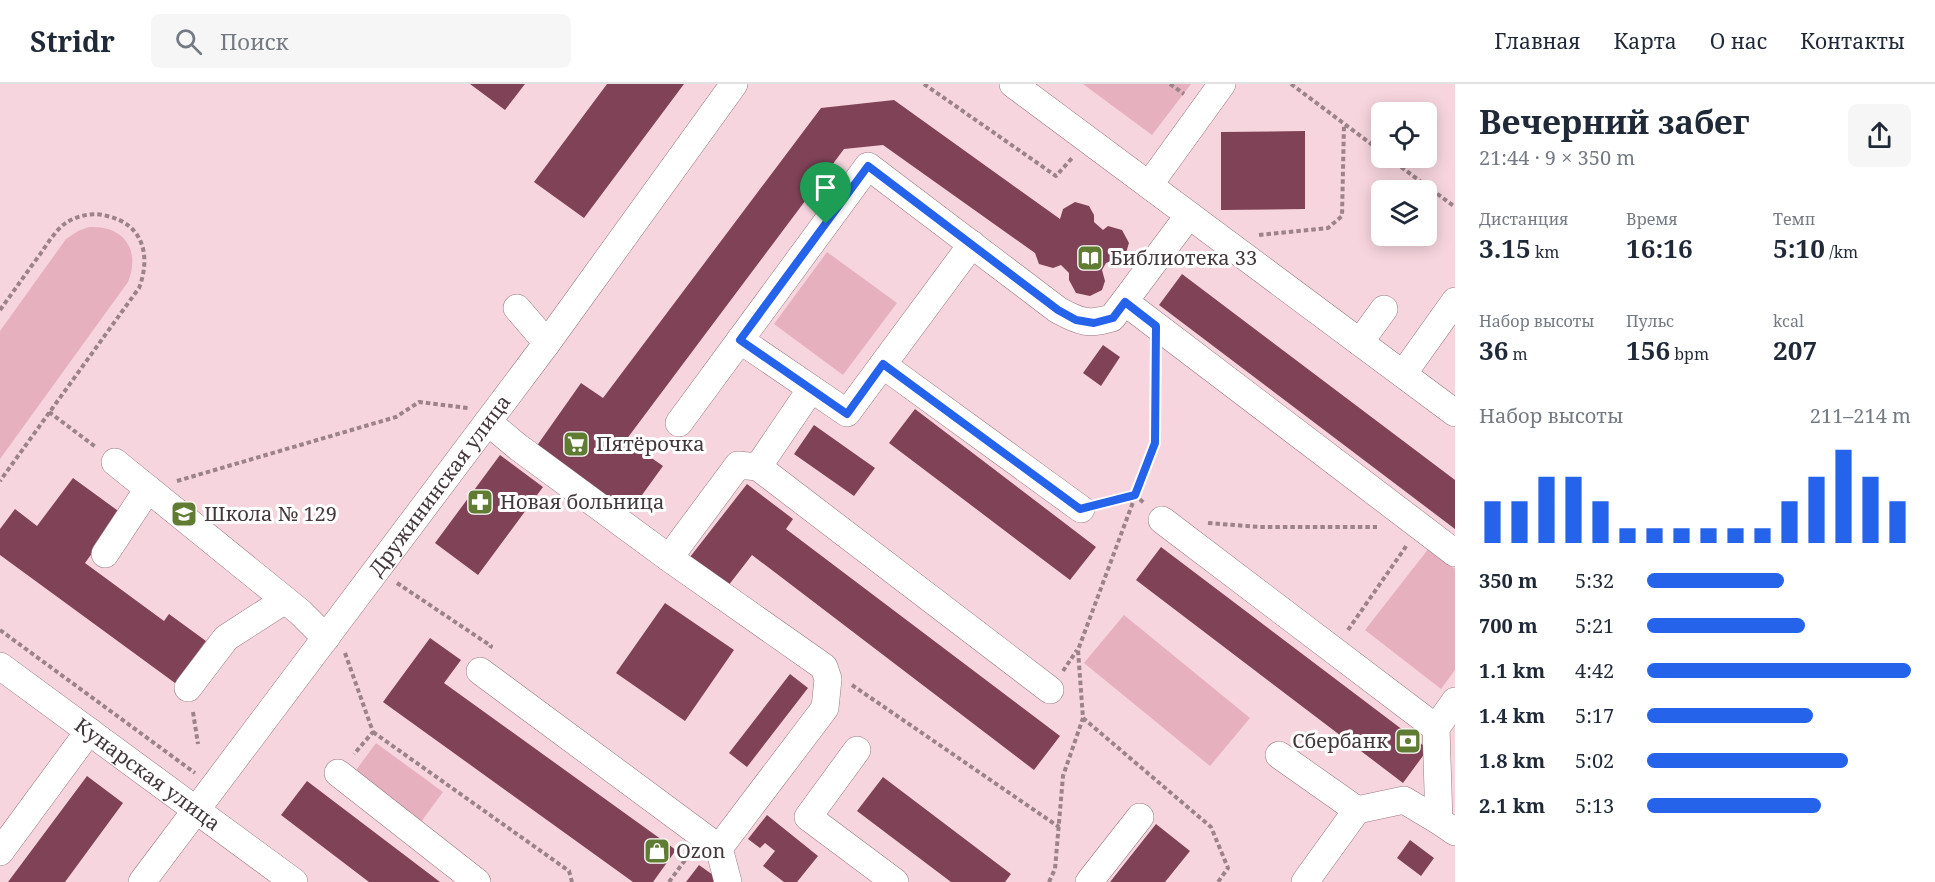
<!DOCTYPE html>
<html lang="ru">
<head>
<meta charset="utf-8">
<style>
	:root { --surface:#fff; --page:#f6f6f7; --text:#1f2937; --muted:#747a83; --line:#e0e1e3; --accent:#2563eb }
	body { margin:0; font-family:"Noto Serif",serif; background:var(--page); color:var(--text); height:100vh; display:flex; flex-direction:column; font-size:22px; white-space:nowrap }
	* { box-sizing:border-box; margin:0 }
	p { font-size:20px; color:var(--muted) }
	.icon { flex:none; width:33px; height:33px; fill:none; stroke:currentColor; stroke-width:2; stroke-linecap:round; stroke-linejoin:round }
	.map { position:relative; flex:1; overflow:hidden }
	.sheet { display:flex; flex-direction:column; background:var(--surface); width:480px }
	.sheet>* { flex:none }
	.fabs { position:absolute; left:1371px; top:18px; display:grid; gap:12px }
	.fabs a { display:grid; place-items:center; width:66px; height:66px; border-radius:9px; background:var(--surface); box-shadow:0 3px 15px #0003; font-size:30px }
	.pin { position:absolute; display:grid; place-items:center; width:51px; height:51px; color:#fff; margin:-62px -26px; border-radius:50% 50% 50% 0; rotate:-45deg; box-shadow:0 0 6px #0007 }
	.pin .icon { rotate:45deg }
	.round { display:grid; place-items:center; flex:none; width:63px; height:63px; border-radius:9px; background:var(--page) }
	.overview { display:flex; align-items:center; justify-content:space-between; height:102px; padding:0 24px }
	h1 { font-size:33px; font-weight:700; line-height:45px }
	.metrics { display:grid; grid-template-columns:repeat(3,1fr); gap:9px; height:102px; padding:6px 24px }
	.metrics div { display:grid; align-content:center }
	.metrics b { font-size:26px; font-weight:700 }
	.metrics small { font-size:16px; font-weight:400 }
	.metrics p { font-size:16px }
	.chart { height:168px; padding:12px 24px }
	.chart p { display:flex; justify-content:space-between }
	.chart svg { width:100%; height:108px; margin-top:6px; stroke:var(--accent); stroke-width:6 }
	ul { padding:0 24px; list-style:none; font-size:20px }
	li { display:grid; grid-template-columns:96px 72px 1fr; align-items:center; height:45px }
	li i { height:15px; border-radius:8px; background:var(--accent) }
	header { display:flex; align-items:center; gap:36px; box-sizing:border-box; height:84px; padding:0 30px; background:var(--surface); border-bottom:2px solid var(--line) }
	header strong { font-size:28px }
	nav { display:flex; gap:33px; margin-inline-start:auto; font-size:21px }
	.search { width:420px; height:54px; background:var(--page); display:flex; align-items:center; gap:15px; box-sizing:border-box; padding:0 21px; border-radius:9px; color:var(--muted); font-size:22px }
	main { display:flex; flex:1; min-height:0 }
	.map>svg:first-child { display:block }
	.green { fill:#e6b0bf }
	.building { fill:#804257 }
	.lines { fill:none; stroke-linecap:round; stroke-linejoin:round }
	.minor-casing { stroke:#977981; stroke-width:28 }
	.path { stroke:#9b8389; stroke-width:4; stroke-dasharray:4.5 3; stroke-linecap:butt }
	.minor { stroke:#fff; stroke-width:27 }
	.route-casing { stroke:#fff; stroke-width:12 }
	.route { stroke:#2563eb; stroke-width:8 }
	.labels { text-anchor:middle; stroke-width:6; stroke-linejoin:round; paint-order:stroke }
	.poi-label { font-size:20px; fill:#44373a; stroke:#fff; text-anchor:start }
	.street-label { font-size:20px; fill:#44373a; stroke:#fff }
</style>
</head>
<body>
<header>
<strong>Stridr</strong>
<div class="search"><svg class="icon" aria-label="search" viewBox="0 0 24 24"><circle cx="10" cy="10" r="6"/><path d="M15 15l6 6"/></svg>Поиск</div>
<nav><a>Главная</a><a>Карта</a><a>О нас</a><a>Контакты</a></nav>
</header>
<main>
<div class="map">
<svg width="1455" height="798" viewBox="0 0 1455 798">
	<rect width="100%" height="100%" fill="#f7d5de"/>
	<!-- green -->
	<path class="green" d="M1083,0H1191L1152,51Z
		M89,143C124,141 141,166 128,198L0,375V247L66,155L78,147Z
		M827,168L897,219L843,291L774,240Z
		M1429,464L1455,485V586L1441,605L1365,546Z
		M1124,531L1250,634L1210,682L1084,579Z
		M376,659L443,708L418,742L351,693Z"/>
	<!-- building -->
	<path class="building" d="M470,0H525L505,26Z
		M607,0H684L584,134L534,98Z
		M894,16L1060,135L1063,125L1075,118L1089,122L1094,131V138L1103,146L1108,142L1122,146L1129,159L1125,172L1106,179L1102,186L1105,197L1102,206L1090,212L1076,209L1069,196V189L1061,181L1053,184L1039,180L1035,169L883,61L844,65L626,356L663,382L629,429L536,363L581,299L603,314L821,24Z
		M1305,47V125L1221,126V48Z
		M1182,190L1455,396V445L1159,221Z
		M1103,261L1120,273L1101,302L1083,289Z
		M915,325L1096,463L1070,496L889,359Z
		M814,341L875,384L854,412L794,370Z
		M500,371L543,403L478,491L435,459Z
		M73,394L121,429L85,479L164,537L169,530L206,557L175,599L0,471V445L15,425L37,442Z
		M747,400L793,435L786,445L1060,652L1034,686L752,471L728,502L690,473Z
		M1161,463L1428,665L1403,699L1136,496Z
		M665,519L734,566L685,637L616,589Z
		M430,554L461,576L444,599L676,766L653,798H633L383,618Z
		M790,590L808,604L747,683L729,669Z
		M87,692L123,719L65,798H8Z
		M883,693L1011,790L1005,798H951L857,727Z
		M307,697L440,798H369L281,731Z
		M767,731L818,772L797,798H784L763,782L775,767L765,759L760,764L748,755Z
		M1156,740L1190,767L1165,798H1110Z
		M1410,756L1434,774L1421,792L1397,774Z
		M699,781L720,796L719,798H686Z"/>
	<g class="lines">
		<!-- minor casing -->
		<g class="minor-casing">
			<g id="minor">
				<path d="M1013,0L1455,329"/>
				<path d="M1149,101L1222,0"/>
				<path d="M1125,218L1455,469"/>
				<path d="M517,224L547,259"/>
				<path d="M740,256L847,329L972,160"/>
				<path d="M1360,258L1384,225"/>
				<path d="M883,281L1081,425"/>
				<path d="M1403,290L1455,217"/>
				<path d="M811,305L758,383L1050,606"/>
				<path d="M488,338L518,363L669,474L824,583L828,595L825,624L719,764L728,798"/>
				<path d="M679,339L868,82L1058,226C1080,238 1088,241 1112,234L1189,131"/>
				<path d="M115,378L300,528L326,554"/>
				<path d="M1162,436L1436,644"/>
				<path d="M105,470L148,405"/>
				<path d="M669,474L738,381L758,383"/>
				<path id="s1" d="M0,582L294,798"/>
				<path d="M480,587L719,764"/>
				<path d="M188,604L226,554L285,516"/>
				<path d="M1455,617L1436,644L1439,737L1455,748"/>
				<path d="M857,666L808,733L895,798"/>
				<path d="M1279,671L1357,726L1404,716L1439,737"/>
				<path d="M338,689L477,798"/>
				<path d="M0,768L89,647"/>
				<path id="s2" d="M142,798L547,259L734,0"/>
				<path d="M1089,798L1140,733"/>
				<path d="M1305,798L1357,726"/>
			</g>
		</g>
		<!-- path -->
		<path class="path" d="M924,0L1056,92L1073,73
			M1170,0L1184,10
			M1291,0L1382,68
			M1389,74L1455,123
			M1259,151L1328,144L1342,132L1344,40
			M0,226C13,208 25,191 38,173C47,161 55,146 67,138C79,131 94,128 107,132C144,140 151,173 139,204L0,397
			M1156,273L1155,359L1078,566L1083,634L1211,743L1228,784L1218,798
			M49,328L97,364
			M177,397L396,333L419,318L468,324
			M1105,419L1135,411L1144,419
			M1208,439L1260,443H1377
			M397,499L491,562L490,564
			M0,546L195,689
			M1348,546L1407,461
			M345,569L373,648L354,670
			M1063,587L1077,566
			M852,601L1059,743
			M193,628L198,660
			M373,648L569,787L572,798
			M669,798L688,772
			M1049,798L1055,785L1063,692L1083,634"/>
		<!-- minor -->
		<use href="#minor" class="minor"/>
	</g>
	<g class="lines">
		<!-- route casing -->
		<g class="route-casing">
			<path id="route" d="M868,82L1058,226L1076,236L1094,239L1113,234L1125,218L1156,242L1155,359L1135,411L1080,425L883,280L847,330L740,256Z"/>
		</g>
		<!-- route -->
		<use href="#route" class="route"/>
	</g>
	<!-- icons -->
	<defs>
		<g id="library-square" transform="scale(1.35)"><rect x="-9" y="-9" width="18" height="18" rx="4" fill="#5f7c32" stroke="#fff"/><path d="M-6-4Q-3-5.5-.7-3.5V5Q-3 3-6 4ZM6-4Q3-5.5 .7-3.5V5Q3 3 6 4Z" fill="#fff"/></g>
		<g id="supermarket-square" transform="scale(1.35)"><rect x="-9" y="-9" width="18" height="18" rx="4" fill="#5f7c32" stroke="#fff"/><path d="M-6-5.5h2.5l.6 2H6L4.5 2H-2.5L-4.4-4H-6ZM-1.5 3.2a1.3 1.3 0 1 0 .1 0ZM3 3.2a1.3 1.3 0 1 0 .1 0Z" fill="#fff"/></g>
		<g id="pharmacy-square" transform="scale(1.35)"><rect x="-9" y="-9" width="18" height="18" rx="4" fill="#5f7c32" stroke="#fff"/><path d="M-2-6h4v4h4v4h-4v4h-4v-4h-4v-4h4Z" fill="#fff"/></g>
		<g id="school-square" transform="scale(1.35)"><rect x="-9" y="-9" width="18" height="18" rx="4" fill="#5f7c32" stroke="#fff"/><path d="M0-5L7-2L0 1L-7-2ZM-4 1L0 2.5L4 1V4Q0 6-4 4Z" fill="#fff"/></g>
		<g id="bank-square" transform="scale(1.35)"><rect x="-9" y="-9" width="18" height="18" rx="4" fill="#5f7c32" stroke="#fff"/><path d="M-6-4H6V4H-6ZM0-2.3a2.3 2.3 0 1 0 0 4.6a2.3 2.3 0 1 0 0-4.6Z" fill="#fff"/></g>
		<g id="shop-square" transform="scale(1.35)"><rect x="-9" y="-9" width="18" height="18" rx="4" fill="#5f7c32" stroke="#fff"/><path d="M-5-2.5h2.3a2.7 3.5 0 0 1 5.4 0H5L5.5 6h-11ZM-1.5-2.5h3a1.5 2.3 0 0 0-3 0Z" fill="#fff"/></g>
	</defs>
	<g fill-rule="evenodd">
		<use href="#library-square" x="1090" y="174"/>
		<use href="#supermarket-square" x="576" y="360"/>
		<use href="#pharmacy-square" x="480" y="418"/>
		<use href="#school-square" x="184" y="430"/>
		<use href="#bank-square" x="1408" y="657"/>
		<use href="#shop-square" x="657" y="767"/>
	</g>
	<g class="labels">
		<!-- poi labels -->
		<g class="poi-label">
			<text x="1110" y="181">Библиотека 33</text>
			<text x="596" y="367">Пятёрочка</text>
			<text x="500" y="425">Новая больница</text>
			<text x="204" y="437">Школа № 129</text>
			<text x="1388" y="664" text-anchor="end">Сбербанк</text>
			<text x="676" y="774">Ozon</text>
		</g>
		<!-- street labels -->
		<g class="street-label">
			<text dy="7" stroke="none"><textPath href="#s2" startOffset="496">Дружининская улица</textPath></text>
			<text dy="7" stroke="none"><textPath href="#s1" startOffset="183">Кунарская улица</textPath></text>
		</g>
	</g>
</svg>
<div class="fabs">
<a><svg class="icon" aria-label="locate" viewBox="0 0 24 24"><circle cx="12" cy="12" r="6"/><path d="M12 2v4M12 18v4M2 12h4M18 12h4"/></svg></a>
<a><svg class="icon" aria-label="layers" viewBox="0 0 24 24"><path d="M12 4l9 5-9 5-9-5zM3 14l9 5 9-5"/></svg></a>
</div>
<div class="pin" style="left:826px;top:140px;background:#1e9e55"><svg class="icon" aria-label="arrive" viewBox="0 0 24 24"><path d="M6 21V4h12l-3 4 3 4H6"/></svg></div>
</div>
<section class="sheet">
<div class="overview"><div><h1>Вечерний забег</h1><p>21:44 · 9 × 350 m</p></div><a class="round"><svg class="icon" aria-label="share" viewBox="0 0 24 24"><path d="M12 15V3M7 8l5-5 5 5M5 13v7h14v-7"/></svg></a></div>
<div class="metrics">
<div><p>Дистанция</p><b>3.15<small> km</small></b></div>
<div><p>Время</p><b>16:16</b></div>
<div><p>Темп</p><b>5:10<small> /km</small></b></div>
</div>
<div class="metrics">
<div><p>Набор высоты</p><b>36<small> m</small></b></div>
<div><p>Пульс</p><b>156<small> bpm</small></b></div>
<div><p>kcal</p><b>207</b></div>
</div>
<div class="chart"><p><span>Набор высоты</span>211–214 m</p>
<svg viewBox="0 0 160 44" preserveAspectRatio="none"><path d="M5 44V27M15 44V27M25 44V17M35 44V17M45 44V27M55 44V38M65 44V38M75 44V38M85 44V38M95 44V38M105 44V38M115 44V27M125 44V17M135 44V6M145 44V17M155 44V27"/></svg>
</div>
<ul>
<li><b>350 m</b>5:32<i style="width:52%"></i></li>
<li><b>700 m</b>5:21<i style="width:60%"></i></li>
<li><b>1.1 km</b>4:42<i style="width:100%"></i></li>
<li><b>1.4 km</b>5:17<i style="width:63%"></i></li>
<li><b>1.8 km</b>5:02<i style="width:76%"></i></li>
<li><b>2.1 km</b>5:13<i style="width:66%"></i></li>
</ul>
</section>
</main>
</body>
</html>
